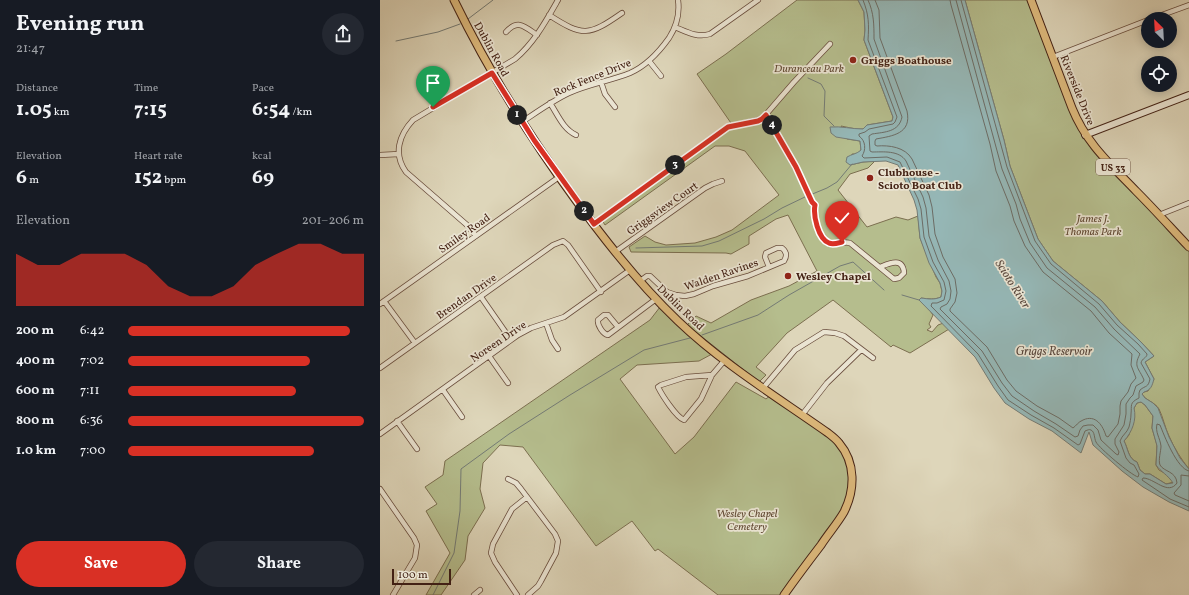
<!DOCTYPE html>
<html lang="en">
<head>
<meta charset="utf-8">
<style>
	:root { --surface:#171b24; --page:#242831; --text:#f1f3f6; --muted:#9ea1a6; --accent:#d93025 }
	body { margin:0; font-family:Vollkorn,serif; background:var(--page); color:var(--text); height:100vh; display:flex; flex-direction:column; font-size:15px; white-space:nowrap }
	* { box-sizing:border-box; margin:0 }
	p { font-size:13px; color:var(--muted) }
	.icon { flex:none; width:22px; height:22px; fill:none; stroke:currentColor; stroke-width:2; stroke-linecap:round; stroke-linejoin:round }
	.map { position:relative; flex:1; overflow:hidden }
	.panel { display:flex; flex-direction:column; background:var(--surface); width:380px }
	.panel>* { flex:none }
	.needle { width:26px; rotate:336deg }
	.controls { position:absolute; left:761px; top:12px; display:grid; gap:8px }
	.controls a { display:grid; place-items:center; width:36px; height:36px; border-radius:50%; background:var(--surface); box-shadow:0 2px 10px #0003; font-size:20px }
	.scale { position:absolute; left:12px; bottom:10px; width:59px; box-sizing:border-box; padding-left:4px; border:2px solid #432114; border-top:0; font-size:11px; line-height:14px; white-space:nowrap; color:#432114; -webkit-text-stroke:3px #eae4d2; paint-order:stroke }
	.pin { position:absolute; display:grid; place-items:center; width:34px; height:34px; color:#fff; margin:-41px -17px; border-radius:50% 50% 50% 0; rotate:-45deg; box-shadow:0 0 4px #0007 }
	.pin .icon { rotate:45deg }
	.km { position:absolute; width:20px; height:20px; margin:-10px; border-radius:50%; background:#222; color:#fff; font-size:11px; line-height:20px; text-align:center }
	.round { display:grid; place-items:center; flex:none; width:42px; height:42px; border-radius:21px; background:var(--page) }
	.head { display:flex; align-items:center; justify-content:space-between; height:68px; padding:0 16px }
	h1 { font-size:22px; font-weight:700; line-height:30px }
	.metrics { display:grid; grid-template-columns:repeat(3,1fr); gap:6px; height:68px; padding:4px 16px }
	.metrics div { display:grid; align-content:center }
	.metrics b { font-size:20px; font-weight:700 }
	.metrics small { font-size:11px; font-weight:400 }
	.metrics p { font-size:11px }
	.chart { height:112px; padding:8px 16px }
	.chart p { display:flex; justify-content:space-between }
	.chart svg { width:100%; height:72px; margin-top:4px; fill:var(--accent); opacity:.7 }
	.button { display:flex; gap:8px; margin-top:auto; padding:8px 16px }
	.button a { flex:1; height:46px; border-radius:24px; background:var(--accent); color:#fff; font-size:16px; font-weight:700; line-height:46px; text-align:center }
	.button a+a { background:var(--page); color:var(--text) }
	ul { padding:0 16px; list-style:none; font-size:13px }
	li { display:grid; grid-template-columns:64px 48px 1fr; align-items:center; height:30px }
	li i { height:10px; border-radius:5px; background:var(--accent) }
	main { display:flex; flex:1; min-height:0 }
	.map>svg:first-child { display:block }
	.green { fill:#b5bd8d; stroke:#7c6f50 }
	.water { fill:#95b7b6; stroke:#747b75; fill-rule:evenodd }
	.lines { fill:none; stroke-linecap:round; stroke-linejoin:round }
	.shore { stroke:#6c6c65; stroke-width:1 }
	.stream { stroke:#747b75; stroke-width:1 }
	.minor-casing { stroke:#6a4e3e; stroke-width:6 }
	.secondary-casing { stroke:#432114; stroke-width:8 }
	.primary-casing { stroke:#432114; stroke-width:9 }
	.minor { stroke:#eae4d2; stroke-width:4.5 }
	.secondary { stroke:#eae4d2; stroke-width:6 }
	.primary { stroke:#dfbb7d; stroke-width:7 }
	.route-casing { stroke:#fff; stroke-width:8 }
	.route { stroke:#d93025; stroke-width:5 }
	.poi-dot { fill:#8f2418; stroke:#eae4d2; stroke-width:1.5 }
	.labels { text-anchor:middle; stroke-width:3.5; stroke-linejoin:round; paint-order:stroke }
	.shield { fill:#eae4d2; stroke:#755c4d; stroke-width:1 }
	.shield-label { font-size:10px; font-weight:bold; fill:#432114 }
	.street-label { font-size:11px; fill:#432114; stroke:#eae4d2 }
	.poi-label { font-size:11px; font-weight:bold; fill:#432114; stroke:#eae4d2; text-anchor:start }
	.park-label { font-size:11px; font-style:italic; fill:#604832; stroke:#eae4d2 }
	.water-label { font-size:12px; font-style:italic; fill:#58463c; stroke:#eae4d2 }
</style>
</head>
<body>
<main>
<section class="panel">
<div class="head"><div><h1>Evening run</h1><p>21:47</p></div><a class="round"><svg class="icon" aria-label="share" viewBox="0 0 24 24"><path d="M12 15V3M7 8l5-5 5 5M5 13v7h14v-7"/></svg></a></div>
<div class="metrics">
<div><p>Distance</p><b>1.05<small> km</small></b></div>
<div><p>Time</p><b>7:15</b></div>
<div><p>Pace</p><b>6:54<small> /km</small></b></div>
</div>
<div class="metrics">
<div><p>Elevation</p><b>6<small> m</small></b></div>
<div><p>Heart rate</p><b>152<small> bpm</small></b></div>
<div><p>kcal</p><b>69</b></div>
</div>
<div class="chart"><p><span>Elevation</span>201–206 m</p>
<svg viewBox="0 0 160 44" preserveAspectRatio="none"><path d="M0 44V12L10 19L20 19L30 12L40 12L50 12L60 19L70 32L80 38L90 38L100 32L110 19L120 12L130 6L140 6L150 12L160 12V44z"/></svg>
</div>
<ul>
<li><b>200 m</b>6:42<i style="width:94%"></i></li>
<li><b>400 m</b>7:02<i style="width:77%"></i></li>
<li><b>600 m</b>7:11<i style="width:71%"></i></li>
<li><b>800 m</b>6:36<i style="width:100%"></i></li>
<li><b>1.0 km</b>7:00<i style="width:79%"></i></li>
</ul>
<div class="button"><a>Save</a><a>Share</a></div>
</section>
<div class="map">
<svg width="809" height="595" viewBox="0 0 809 595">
	<rect width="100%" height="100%" fill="#ded6ba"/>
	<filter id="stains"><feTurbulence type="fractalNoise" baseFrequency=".005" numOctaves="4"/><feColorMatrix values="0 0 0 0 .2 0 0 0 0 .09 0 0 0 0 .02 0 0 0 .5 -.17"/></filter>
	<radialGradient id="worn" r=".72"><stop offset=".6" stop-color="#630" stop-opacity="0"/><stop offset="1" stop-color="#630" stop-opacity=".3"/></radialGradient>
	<!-- green -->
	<path class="green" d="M417,0H478L484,12L485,30L484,40L513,117L512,121L487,125L483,129H476L461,126L467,139L480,141L481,150L477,154H472L470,165L483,162L495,161L488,168L470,174L458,190L487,227L516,217L528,220L538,216L540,238L556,277L560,283L562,291L561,297C554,300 549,299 541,298L553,315L549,324L551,327L547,330L552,332L558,325L566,322L574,326L530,353L513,345L511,347L453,300L407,333L376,367L386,375L379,382L307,325L316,316L331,323L371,300L409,286L437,271L408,215L396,219L369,236V244L351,254L346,253L251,252L249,247L265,236L275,242L286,245L315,243L336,237L352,230L399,195L365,151L349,146H335L225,225L222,220L353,126L317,74L346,54Z
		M585,0H651L705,135L809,247V469C801,459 794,448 789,436C785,428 783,417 779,409C775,402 766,401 762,394L764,392L768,391L774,379L765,362L774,356L761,342L740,322L722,301L673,261L658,239L630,166L624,140Z
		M280,307L332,354L319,361L257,365L240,379L295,454L314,437L356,382L386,399L392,394L448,433L469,462V500L404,595H338L278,549L275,551L252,521L216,546L143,447L120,445L103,463L100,489L105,508L88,536L85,560L61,595H46L70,553L46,511L57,504L45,487L63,475L65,461L270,320Z
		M761,402L765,405L773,416L772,428L777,445L776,465L779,470L788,475L794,482L786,484L770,474H765L760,470L757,462C748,459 748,448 744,441L749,435L754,408L757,403Z"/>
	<!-- water -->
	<path class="water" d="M478,0H585L624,140L630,166L658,239L673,261L722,301L740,322L761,342L774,356L765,362L774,379C772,386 771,390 764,392L762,394L765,398L773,403L778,408L789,437L800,458L809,469V511L789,502L763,487L742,471L713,445L709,432L701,453L672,431L649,419L625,403L614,388L595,357L539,300L541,298C549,299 554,300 561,297L562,291L560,283L549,263L540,238L537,210L534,200L518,165L506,161L483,162L470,165L466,162L467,157C472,154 477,154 481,150L480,141L456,137L451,133L450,127C461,126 472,129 483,129L487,125L512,121L513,117L484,40L485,30L484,12ZM761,402L765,405L773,416L772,428L777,446L776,465C781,472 788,475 793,483L786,484L770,474H765L760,470L757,462C748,459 748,448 744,441C752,432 757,420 754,408L757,403Z"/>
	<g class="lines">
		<!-- shore -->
		<path class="shore" d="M483,0C489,15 489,24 488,40L517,117L515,122L513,124L489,129L485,132L479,134V136C486,141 486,150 482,156L484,158L507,157L520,162L538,199L541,209L544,237L553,262L564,282L566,291L564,300L557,303H552L551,306L598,354L618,386L628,400L651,415L674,428L698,445L700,444L705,431C708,430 709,429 711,430C715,432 714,438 716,442C719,448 751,475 758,477L759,474L754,465L750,463L746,458L740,441C742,435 747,433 749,427C750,423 751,418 751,414C752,405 749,403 759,398V393L760,390C766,385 768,388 770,379L761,363C762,358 767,358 767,354L758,344L737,325L719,304L671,264L655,241L627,167L581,0
			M488,0C494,13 494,25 494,39L522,117C519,132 505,132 492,134L489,136L490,151L492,152C503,152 519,150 526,161L543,197L546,208L549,236L558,260L569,281L571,291L570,299L567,304L561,307L560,309L602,351L622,383L632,396L654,411L676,424L695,437L698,436L700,430L703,426L708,425H713L718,430L721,440L736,454L738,455L739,452L735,444V439L744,425L746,414V404L750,398L753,395L756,386L763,382L764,380C759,368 753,367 760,354L734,329L715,307L667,268L650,243L640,219L636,204L622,169L576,0
			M495,0L499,10L500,38L527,111C532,134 512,136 496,139L495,141V145L497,146C509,145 525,147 532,159L549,195L552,207L555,234L563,257L575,279L577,293L575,302L570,309V311L607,347L627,380L636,391L657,406L679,418L693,428C696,426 698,422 703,420C716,414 723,426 726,436L728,437L738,424L740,414V406L741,401L748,392L751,384L756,378L751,365L752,354L729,333L711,311L663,272L645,246L634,221L630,206L616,171L610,144L571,5L570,0
			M809,471C797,469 784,435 780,425L777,424C775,432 780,438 781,446C781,451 778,460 780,465C784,472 796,471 797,483C788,496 774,478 763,478L762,480L790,499L809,507
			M809,476L801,475V485L794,493L795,495L809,501"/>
		<!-- stream -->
		<path class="stream" d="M88,19L113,0
			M16,41L58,32L80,24
			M428,78L441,84L445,91L444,116L454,126
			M430,195L447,188L457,182L472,164
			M256,248L322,246L339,241L384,219L402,208L427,196
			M522,295L539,300
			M322,335L378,315L409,295L460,266L473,262L504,290
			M53,595L74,553L80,511L81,469L129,434L190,395L264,350L310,338"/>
		<!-- minor casing -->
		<g class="minor-casing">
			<path id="minor" d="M169,15C203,37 209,36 242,13
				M771,19L809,5
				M295,27C307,32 317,38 330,34L378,0
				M126,32C138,19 144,26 157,35
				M673,57L768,20
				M269,61L281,76
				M221,82L225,94L235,107
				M170,103C178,115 183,129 196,135
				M386,115L415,167L432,202L435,205C433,216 438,242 451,244C458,245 464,241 470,243L514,279L519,278L524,273C523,257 510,263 500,267
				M142,122C157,112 172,101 189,93C209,84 230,81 250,73C266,66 279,52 289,38C296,27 300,14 298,0
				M0,155L19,154
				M779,215L809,203
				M213,224L348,127L382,119L414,82L450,44
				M96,236L87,225L26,172C13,154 19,135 33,120L135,59C154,43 166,21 178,0
				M235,252L325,188L333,184L342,181
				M260,281L267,276H270L287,292L296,295L305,296L314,294L333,286L368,276L404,261C407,256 407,252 402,248H397L386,253L385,257L389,267
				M101,297L131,340
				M4,301L35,343
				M0,304L179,177
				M166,323L172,340L178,349
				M238,327L228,315H224L218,320C217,325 223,334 228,335L276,299
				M109,356L128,383
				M0,368L173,245L183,241L188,245L221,292
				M332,375L306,377L281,385L278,387C282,395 296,417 304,420L321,399L332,375L344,361
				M383,388L415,350L444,332L455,333L464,336L493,358
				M63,390L82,417
				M422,415L447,383L481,350
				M17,421L37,449
				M0,434L138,335L151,328L184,317L250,270
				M128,479L136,483L141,489L175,534L178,541L176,553L161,581L158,586L148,595
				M0,489L34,538L37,545L35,558L13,595
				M94,595L100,590
				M137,595L115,562L111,553L113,544L132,509L147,497"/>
		</g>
		<!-- secondary casing -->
		<g class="secondary-casing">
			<path id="secondary" d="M705,135L809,95"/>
		</g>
		<!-- primary casing -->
		<g class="primary-casing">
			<path id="primary" d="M74,0C108,70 149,136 195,199C226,242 259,284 298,321C343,364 397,397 448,433C452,436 456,439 459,443C476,463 475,490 464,512C457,524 448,534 441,545C428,562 416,578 404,595
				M651,0L692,108C706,143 730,164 756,191C774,209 791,228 809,247"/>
		</g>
		<!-- minor -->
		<use href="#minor" class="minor"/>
		<!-- secondary -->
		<use href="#secondary" class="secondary"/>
		<!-- primary -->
		<use href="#primary" class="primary"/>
	</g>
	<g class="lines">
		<!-- route casing -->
		<g class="route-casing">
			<path id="route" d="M53,107L112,73L154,140L214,224L348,127L378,121L382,119L386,115L416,167L432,202L435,205C433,215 438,239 449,243C453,245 458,243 462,242"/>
		</g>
		<!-- route -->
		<use href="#route" class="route"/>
	</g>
	<!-- markers -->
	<g class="poi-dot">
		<circle cx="473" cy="60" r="4"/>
		<circle cx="490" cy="178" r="4"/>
		<circle cx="408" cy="276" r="4"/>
	</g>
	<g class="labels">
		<!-- shield labels -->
		<rect class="shield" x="716" y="159" width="34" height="16" rx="3"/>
		<g class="shield-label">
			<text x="733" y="171">US 33</text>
		</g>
		<!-- street labels -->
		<g class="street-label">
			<text transform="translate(112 49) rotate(61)" y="4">Dublin Road</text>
			<text transform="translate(212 77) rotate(-22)" y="4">Rock Fence Drive</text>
			<text transform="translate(698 90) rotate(68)" y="4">Riverside Drive</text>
			<text transform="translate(282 208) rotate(-35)" y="4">Griggsview Court</text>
			<text transform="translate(84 233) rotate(-35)" y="4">Smiley Road</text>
			<text transform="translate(341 274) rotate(-19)" y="4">Walden Ravines</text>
			<text transform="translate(86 296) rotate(-35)" y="4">Brendan Drive</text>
			<text transform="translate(301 307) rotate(44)" y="4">Dublin Road</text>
			<text transform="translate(118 341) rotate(-34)" y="4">Noreen Drive</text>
		</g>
		<!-- poi labels -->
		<g class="poi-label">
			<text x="481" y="64">Griggs Boathouse</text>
			<text x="498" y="176">Clubhouse -<tspan x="498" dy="13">Scioto Boat Club</tspan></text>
			<text x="416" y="280">Wesley Chapel</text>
		</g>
		<!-- park labels -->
		<g class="park-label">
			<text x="429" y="72">Duranceau Park</text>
			<text x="713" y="222">James J.<tspan x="713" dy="13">Thomas Park</tspan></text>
			<text x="367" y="517">Wesley Chapel<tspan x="367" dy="13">Cemetery</tspan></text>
		</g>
		<!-- water labels -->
		<g class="water-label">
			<text transform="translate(633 284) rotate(58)" y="4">Scioto River</text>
			<text x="674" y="355">Griggs Reservoir</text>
		</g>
	</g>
	<rect width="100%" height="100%" filter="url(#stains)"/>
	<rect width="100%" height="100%" fill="url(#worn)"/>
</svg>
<div class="controls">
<a><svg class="needle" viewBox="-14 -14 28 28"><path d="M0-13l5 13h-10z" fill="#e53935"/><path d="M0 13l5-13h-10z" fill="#9ea1a6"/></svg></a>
<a><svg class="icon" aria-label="locate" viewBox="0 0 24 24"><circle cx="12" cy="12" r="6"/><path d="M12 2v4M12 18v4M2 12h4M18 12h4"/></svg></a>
</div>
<div class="scale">100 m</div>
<div class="pin" style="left:53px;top:107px;background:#1e9e55"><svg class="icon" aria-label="arrive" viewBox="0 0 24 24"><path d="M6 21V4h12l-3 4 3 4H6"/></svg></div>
<div class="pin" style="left:462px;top:242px;background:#d93025"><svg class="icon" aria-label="check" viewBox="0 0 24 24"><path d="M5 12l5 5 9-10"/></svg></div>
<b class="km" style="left:137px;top:115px">1</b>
<b class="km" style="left:204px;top:211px">2</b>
<b class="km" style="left:295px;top:165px">3</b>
<b class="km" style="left:392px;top:125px">4</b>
</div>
</main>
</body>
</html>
